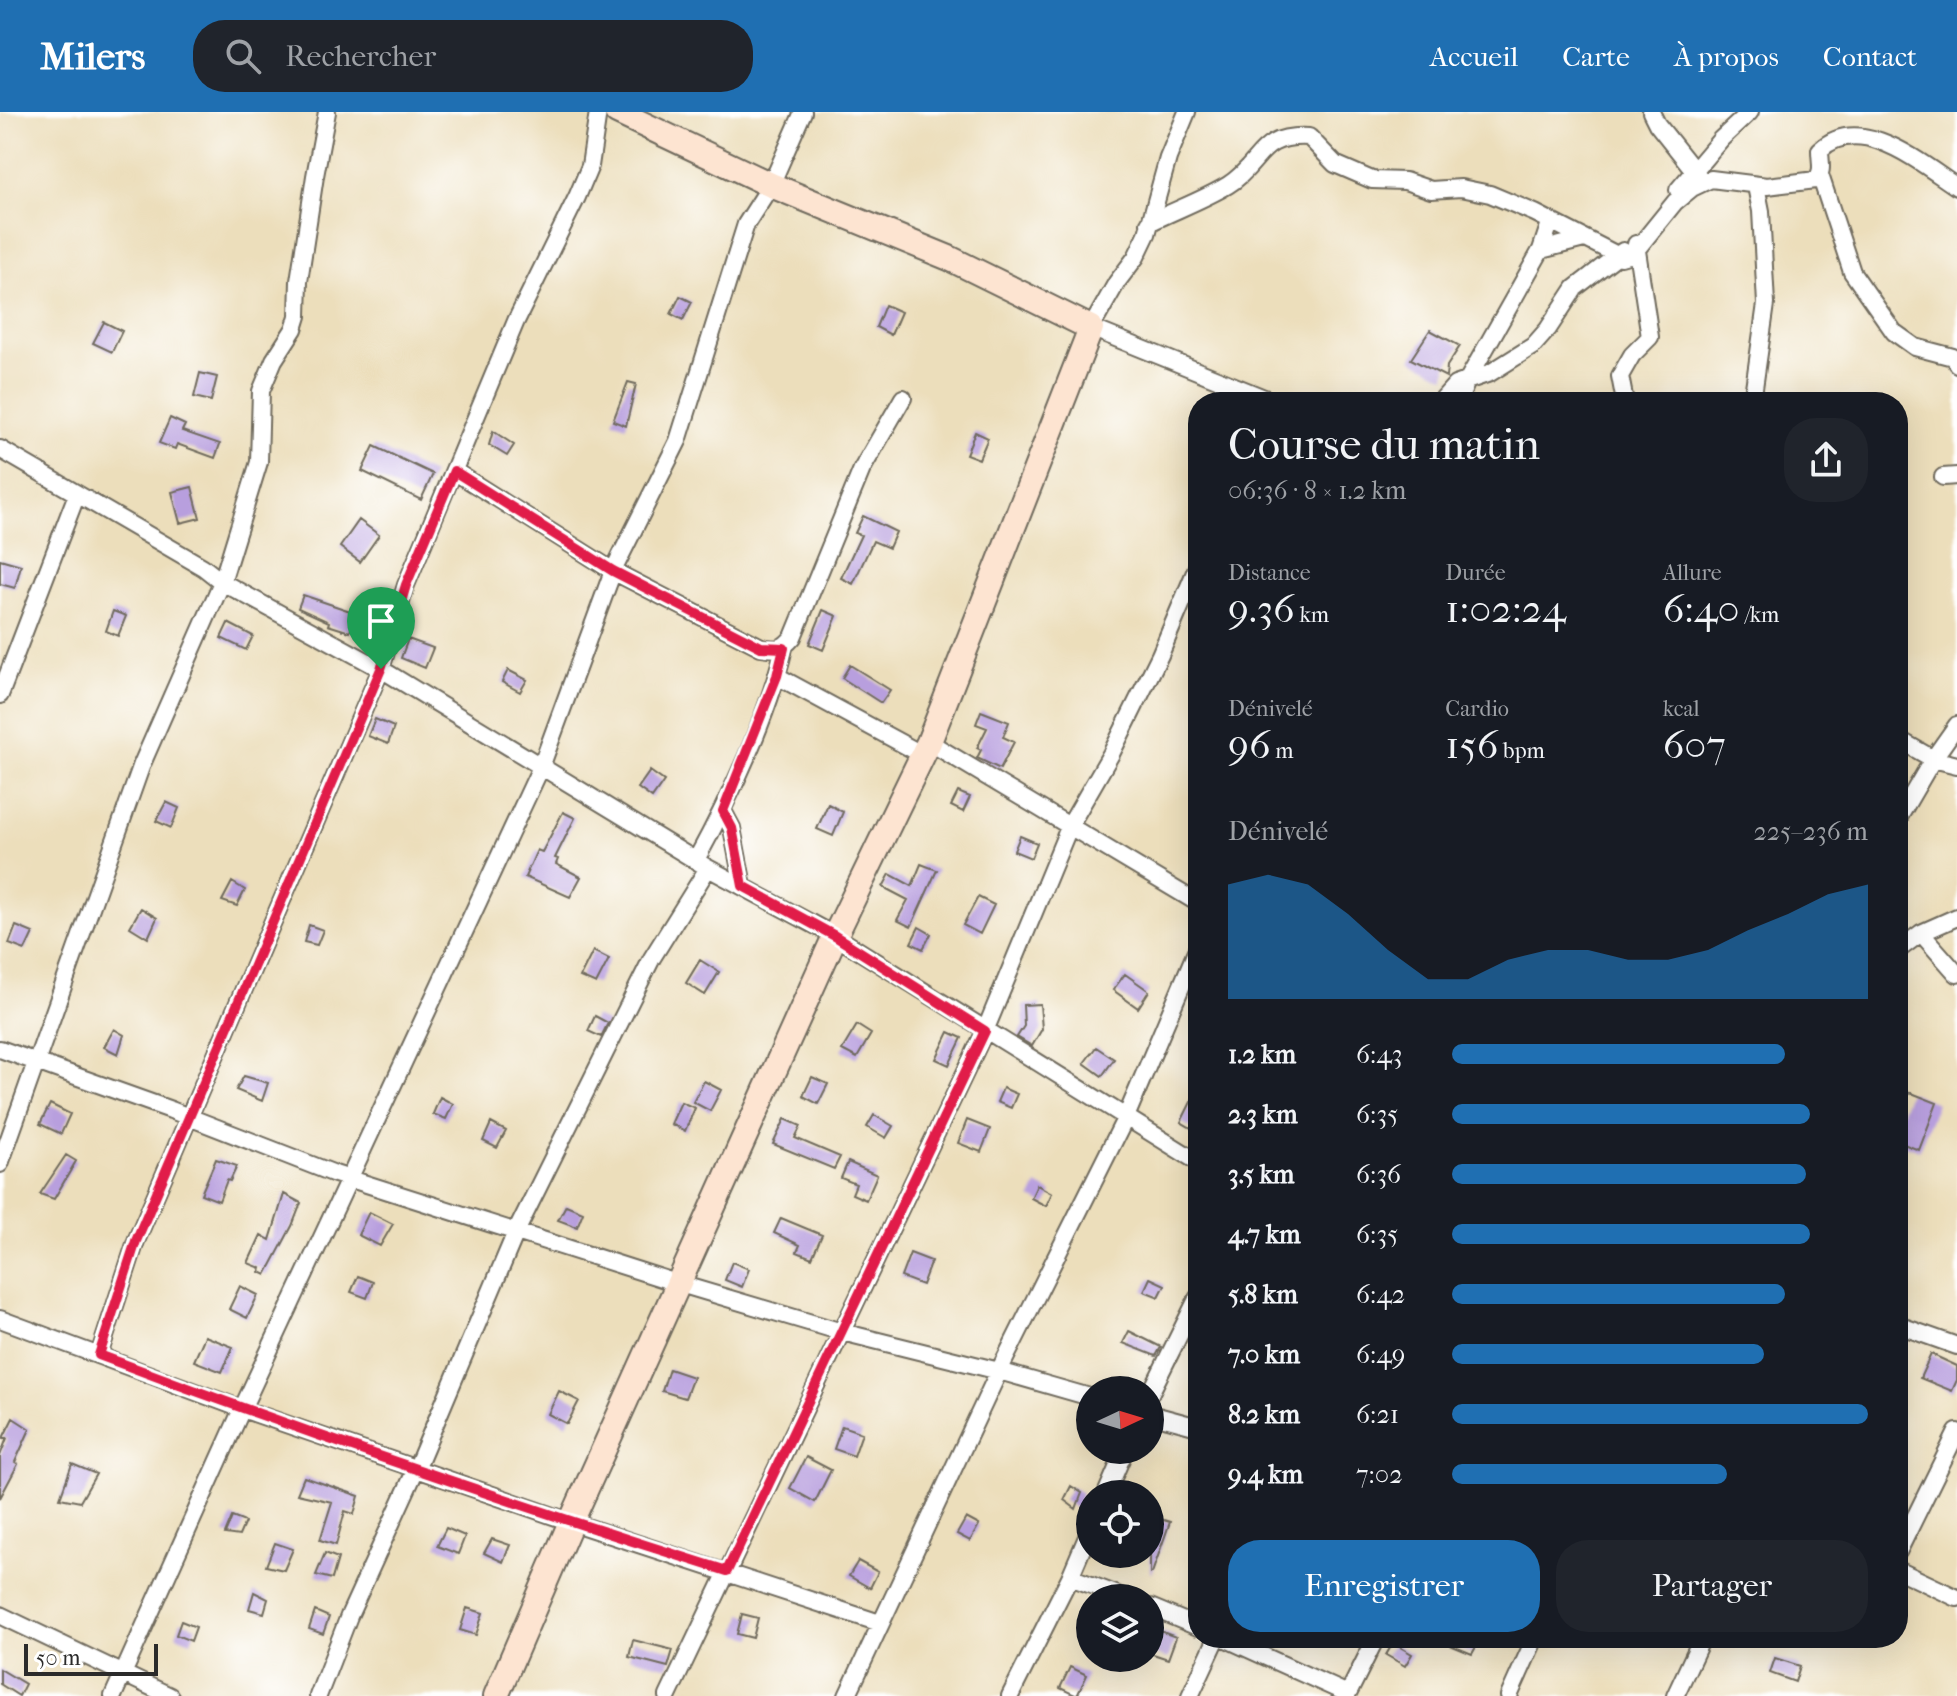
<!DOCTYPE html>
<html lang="fr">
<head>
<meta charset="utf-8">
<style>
	:root { --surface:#171b24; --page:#20242c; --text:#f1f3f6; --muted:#9ea1a6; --accent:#1f6fb2 }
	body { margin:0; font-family:"IM FELL French Canon",serif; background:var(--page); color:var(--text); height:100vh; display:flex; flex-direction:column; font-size:30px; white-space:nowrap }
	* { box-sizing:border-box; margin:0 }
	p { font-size:26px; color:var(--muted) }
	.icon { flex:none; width:44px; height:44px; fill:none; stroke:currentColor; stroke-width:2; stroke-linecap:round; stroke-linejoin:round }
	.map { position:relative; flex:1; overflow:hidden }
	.details { position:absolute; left:1188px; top:280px; width:720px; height:1256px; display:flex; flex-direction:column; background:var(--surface); border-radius:32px; box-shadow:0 8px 32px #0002 }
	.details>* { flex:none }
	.needle { width:52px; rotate:86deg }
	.buttons { position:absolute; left:1076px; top:1264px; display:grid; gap:16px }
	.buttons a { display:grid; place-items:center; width:88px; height:88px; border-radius:50%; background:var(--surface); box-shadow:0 8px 32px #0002; font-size:40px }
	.scale { position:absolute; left:24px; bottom:20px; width:134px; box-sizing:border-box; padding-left:8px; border:4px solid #2b2b2b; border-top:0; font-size:22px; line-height:28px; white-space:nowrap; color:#2b2b2b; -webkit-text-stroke:6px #fff; paint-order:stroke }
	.pin { position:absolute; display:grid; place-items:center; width:68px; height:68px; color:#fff; margin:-82px -34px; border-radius:50% 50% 50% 0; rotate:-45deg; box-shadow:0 0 8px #0007 }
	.pin .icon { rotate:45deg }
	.round { display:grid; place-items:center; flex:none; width:84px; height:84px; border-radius:32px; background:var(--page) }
	.summary { display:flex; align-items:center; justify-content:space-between; height:136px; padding:0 40px }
	h1 { font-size:44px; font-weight:600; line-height:60px }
	.figures { display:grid; grid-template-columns:repeat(3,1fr); gap:12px; height:136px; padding:8px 40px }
	.figures div { display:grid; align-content:center }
	.figures b { font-size:40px; font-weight:600 }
	.figures small { font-size:22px; font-weight:400 }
	.figures p { font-size:22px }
	.chart { height:224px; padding:16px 40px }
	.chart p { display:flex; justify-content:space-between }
	.chart svg { width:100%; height:144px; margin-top:8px; fill:var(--accent); opacity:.7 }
	.cta { display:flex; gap:16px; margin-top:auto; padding:16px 40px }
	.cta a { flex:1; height:92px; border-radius:32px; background:var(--accent); color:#fff; font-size:32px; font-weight:600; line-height:92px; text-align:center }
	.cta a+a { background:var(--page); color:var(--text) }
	ul { padding:0 40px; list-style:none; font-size:26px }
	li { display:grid; grid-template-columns:128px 96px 1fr; align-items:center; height:60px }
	li i { height:20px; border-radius:10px; background:var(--accent) }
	header { display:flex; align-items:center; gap:48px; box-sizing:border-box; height:112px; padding:0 40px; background:var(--accent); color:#fff }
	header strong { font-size:38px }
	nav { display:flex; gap:44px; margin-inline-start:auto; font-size:28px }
	.search { width:560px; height:72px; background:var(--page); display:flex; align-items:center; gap:20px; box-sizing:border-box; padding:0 28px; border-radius:32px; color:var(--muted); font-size:30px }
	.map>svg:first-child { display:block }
	.building { fill:#b89fde }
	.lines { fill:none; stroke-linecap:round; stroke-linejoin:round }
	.street-casing { stroke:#6f6a5d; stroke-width:20 }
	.secondary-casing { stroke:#6f6a5d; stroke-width:28 }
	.street { stroke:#fff; stroke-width:16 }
	.secondary { stroke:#fde4d1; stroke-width:24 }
	.route-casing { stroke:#fff; stroke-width:16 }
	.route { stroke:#e11d48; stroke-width:10 }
</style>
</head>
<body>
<header>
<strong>Milers</strong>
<div class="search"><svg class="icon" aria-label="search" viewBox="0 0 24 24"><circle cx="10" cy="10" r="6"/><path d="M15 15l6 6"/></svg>Rechercher</div>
<nav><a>Accueil</a><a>Carte</a><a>À propos</a><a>Contact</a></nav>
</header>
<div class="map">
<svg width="1957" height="1584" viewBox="0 0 1957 1584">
	<rect width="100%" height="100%" fill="#fff"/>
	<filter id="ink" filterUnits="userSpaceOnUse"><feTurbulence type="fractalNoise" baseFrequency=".0125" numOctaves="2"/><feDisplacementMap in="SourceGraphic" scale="16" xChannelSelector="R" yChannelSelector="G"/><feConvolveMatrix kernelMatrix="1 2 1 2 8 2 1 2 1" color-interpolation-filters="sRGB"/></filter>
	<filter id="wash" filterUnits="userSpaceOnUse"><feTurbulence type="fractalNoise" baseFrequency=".006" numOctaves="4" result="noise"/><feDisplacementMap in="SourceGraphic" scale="32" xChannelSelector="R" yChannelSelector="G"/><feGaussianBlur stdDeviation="1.8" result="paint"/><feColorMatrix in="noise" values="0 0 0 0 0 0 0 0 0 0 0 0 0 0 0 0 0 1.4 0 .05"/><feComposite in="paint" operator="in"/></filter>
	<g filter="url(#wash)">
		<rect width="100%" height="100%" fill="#ecdebb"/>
		<g id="blocks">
			<!-- building -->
			<path class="building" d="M680,184L692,190L683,208L671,202Z
				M885,193L901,200L891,223L876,215Z
				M104,210L122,219L112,240L93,231Z
				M1430,218L1460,234L1447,254L1446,265L1411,247Z
				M200,261L217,265L211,289L194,285Z
				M628,270L636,272L626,314L613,309Z
				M170,306L185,313L182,319L220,332L215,346L177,332L175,337L159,331Z
				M493,319L514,333L507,344L489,333Z
				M975,320L988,326L979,347L966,342Z
				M374,334L433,362L421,388L362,359Z
				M192,375L200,406L180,411L172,380Z
				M863,404L896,420L889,436L873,429L853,472L841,466L861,423L855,421Z
				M359,408L379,423L360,450L340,435Z
				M0,447L21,453L15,476L0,472Z
				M303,483L356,501L350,520L328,513L329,510L298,496Z
				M823,498L837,504L823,538L809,532Z
				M113,499L126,504L118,524L106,519Z
				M228,511L253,524L246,538L221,526Z
				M408,527L433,536L425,556L401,546Z
				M850,553L890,578L881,591L842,566Z
				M508,558L527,568L520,580L502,570Z
				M981,599L1009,610L1003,625L1014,630L1000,657L977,646L981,638L977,636L987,616L976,612Z
				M375,607L394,615L388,632L368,624Z
				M650,659L664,669L652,686L638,676Z
				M958,680L970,685L963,700L951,694Z
				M166,690L179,696L171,716L156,709Z
				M828,692L843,700L833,724L817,717Z
				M563,700L575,706L555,746L558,747L556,752L581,765L570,785L525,765L537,738L542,740Z
				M1020,724L1037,731L1031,746L1014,739Z
				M921,752L937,758L911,815L897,808L908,788L883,775L890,762L912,774Z
				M232,770L245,778L237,794L222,789Z
				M978,785L994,793L980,822L963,813Z
				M141,796L157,806L148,826L130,815Z
				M309,813L323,818L317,833L304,830Z
				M16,814L33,821L25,838L9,832Z
				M919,815L931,822L923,837L911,831Z
				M593,839L609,847L596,872L580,865Z
				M700,848L719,860L705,883L686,871Z
				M1125,862L1149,879L1138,896L1113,878Z
				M1040,892L1042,917L1032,934L1017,925L1024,914L1023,893Z
				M595,904L608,911L601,925L588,919Z
				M857,913L871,922L857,946L842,938Z
				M114,917L124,923L118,942L104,935Z
				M949,920L962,926L949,953L936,947Z
				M1096,935L1114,947L1102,964L1084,951Z
				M244,964L268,971L262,989L236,978Z
				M812,965L828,972L818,992L803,984Z
				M704,969L721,978L710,999L693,990Z
				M1003,976L1017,982L1011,996L997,990Z
				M1198,976V1007L1193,1017L1181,1010Z
				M1909,980L1937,991L1919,1038L1898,1030V1008Z
				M440,985L453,992L446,1007L433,1002Z
				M681,990L695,996L685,1019L671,1012Z
				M50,992L70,1002L61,1022L40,1012Z
				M874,1003L893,1014L886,1026L867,1015Z
				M785,1007L801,1014L795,1026L840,1045L834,1057L773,1032Z
				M967,1008L990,1017L981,1040L958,1031Z
				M491,1011L506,1019L497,1036L483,1029Z
				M66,1043L76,1049L54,1087L40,1082Z
				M216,1047L237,1054L230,1069L227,1068L219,1089L201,1082Z
				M848,1050L877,1063L866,1088L852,1082L856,1072L841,1066Z
				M1037,1073L1052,1081L1046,1094L1031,1086Z
				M284,1082L301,1091L292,1114L266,1163L260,1160L261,1156L248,1151L261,1123L270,1128Z
				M566,1093L583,1100L577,1115L558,1108Z
				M369,1100L393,1112L380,1134L358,1123Z
				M781,1106L822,1123L812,1146L797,1140L800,1133L774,1121Z
				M910,1141L931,1149L922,1173L901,1165Z
				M732,1150L749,1157L742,1175L725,1168Z
				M358,1164L373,1170L367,1186L351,1180Z
				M1150,1166L1165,1173L1159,1185L1144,1179Z
				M240,1174L258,1183L247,1206L229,1197Z
				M1129,1219L1161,1235L1156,1244L1123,1231Z
				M205,1224L233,1235L222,1260L194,1249Z
				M1931,1242L1957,1254V1268L1952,1279L1920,1266Z
				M669,1257L693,1265L685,1286L662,1279Z
				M559,1279L579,1289L567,1312L548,1302Z
				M13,1306L30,1317L15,1350L18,1352L0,1386V1344L7,1326H3Z
				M842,1314L862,1321L854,1344L834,1337Z
				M806,1345L831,1358L815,1390L790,1376Z
				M72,1352L96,1362L80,1390L60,1386Z
				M304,1365L359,1384L354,1402L345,1399L336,1433L320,1428L332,1390L297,1382Z
				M1071,1374L1082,1381L1076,1397L1064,1388Z
				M1150,1404L1170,1410L1152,1461H1150Z
				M232,1405L245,1410L239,1424L225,1422Z
				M966,1406L979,1413L970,1429L957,1422Z
				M446,1416L465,1424L458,1442L437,1434Z
				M492,1427L510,1433L503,1450L484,1441Z
				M275,1431L293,1437L284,1458L266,1454Z
				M325,1441L338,1446L332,1467L316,1463Z
				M858,1449L878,1460L870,1476L849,1464Z
				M254,1480L268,1487L264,1501L249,1497Z
				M467,1496L483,1501L476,1523L460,1518Z
				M315,1499L329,1505L323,1522L309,1517Z
				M742,1502L758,1506L753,1526L737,1522Z
				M181,1509L196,1515L191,1529L176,1523Z
				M1157,1518L1176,1525L1168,1547L1150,1541Z
				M1433,1526H1481L1472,1542Z
				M633,1528L673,1538L668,1555L629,1545Z
				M1393,1531L1412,1542L1405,1554L1386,1543Z
				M1775,1546L1800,1554L1795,1570L1770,1561Z
				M1070,1555L1087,1563L1077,1584L1060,1576Z
				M0,1557L25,1572L19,1584L0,1572Z"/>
		</g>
	</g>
	<g filter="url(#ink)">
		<use href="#blocks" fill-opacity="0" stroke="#6f6a5d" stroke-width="2"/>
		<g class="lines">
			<!-- street casing -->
			<g class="street-casing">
				<path id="street" d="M1187,0L1168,46L1147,122L1136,145L1117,170L1091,216L1274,290
					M1651,0L1657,12L1700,66
					M1820,63L1852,160L1894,220L1915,235L1953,245L1957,252
					M1678,78L1721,27L1750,0
					M1149,111C1175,98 1203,88 1228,73C1263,51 1257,22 1309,25L1335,52L1372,68L1405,69L1431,78L1461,76L1490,82L1535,101L1621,145L1631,142L1637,137L1675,90L1692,76L1711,67L1767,74L1816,68C1824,59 1820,50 1820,38C1860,0 1919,50 1957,75
					M1541,138L1584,127
					M1440,290L1455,273L1490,261L1533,234L1548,217L1575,176L1623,139
					M1458,290L1467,269L1541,138L1550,111
					M1625,290L1620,264L1632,243L1650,225L1636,132
					M1752,290L1766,192L1761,99L1756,74
					M0,337L203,455L222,470L381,557L708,756L835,824L1198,1050
					M454,359L613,459L761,535C778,538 782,538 793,525L862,357L903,286
					M1943,365L1957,364
					M777,564L923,643
					M0,583L77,382
					M1898,627L1933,647L1957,653
					M929,630L1198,791
					M723,699L732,716L743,774
					M1898,707L1933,647L1957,613
					M696,748C730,686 768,605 784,536
					M1921,821L1957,862
					M1898,838L1921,821L1957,805
					M0,937L171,998L335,1062L680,1172L842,1220L999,1259L1090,1285
					M0,1052L142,652L222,470L259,350L261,279L274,248L294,217L298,204L299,169L315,64L327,0
					M0,1207L242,1297L571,1410L880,1511
					M1898,1213L1957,1234
					M99,1243L136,1129L381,557L406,473L516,209L577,85L590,54L598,0
					M1150,1282L1198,1185
					M1150,1302L1198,1315
					M1106,1382L1125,1338
					M1898,1440L1957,1320
					M1898,1458L1957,1486
					M1070,1465L1126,1486
					M1150,1495L1198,1515
					M0,1503L170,1584
					M1224,1526L1348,1582
					M113,1584L242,1297L541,655L613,459L678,329L746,112L771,73L803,0
					M318,1584L349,1504L416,1357L516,1120L652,846L708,756
					M668,1584L985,919L1070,713L1111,642L1160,543L1198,453
					M847,1584L999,1259L1126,1005L1198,835
					M1010,1584L1070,1465L1090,1418
					M1190,1584L1217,1526
					M1347,1584L1376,1526
					M1509,1584L1535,1526
					M1675,1584L1702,1526"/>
			</g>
			<!-- secondary casing -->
			<g class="secondary-casing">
				<path id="secondary" d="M496,1584L571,1410L835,824L929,630L1091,216L949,146L771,73L617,0"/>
			</g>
			<!-- street -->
			<use href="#street" class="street"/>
			<!-- secondary -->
			<use href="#secondary" class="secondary"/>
		</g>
	</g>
	<g class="lines" filter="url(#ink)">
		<!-- route casing -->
		<g class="route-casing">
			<path id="route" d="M454,359L613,459L761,535L784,536L777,564L723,699L732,716L743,774L835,824L985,919L727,1459C516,1393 306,1321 99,1243L136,1129L381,557L406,473Z"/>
		</g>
		<!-- route -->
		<use href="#route" class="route"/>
	</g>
</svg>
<div class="buttons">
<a><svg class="needle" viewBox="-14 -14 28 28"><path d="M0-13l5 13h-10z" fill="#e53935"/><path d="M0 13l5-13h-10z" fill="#9ea1a6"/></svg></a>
<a><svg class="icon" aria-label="locate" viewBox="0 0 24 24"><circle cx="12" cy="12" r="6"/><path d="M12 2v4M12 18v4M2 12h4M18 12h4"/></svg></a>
<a><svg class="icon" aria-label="layers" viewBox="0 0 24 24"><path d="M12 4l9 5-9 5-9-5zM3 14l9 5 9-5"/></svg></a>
</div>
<div class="scale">50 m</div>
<div class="pin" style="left:381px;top:557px;background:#1e9e55"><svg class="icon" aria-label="arrive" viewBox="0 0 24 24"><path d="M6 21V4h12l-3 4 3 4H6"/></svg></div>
<section class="details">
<div class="summary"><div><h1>Course du matin</h1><p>06:36 · 8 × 1.2 km</p></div><a class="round"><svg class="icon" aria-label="share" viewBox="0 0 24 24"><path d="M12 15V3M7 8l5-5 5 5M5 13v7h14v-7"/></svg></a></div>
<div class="figures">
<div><p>Distance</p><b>9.36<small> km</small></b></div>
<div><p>Durée</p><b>1:02:24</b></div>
<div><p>Allure</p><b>6:40<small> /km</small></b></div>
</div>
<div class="figures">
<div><p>Dénivelé</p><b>96<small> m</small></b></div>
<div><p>Cardio</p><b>156<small> bpm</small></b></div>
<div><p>kcal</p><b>607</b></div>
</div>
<div class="chart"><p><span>Dénivelé</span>225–236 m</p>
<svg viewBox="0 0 160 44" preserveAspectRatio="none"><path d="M0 44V9L10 6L20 9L30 18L40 29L50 38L60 38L70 32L80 29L90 29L100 32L110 32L120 29L130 23L140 18L150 12L160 9V44z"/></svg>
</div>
<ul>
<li><b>1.2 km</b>6:43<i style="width:80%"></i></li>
<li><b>2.3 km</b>6:35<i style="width:86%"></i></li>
<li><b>3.5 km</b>6:36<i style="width:85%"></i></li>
<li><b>4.7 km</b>6:35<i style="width:86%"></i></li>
<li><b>5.8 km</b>6:42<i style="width:80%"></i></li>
<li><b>7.0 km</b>6:49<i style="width:75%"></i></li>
<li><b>8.2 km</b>6:21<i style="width:100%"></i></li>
<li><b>9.4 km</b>7:02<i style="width:66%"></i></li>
</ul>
<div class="cta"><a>Enregistrer</a><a>Partager</a></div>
</section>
</div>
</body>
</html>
